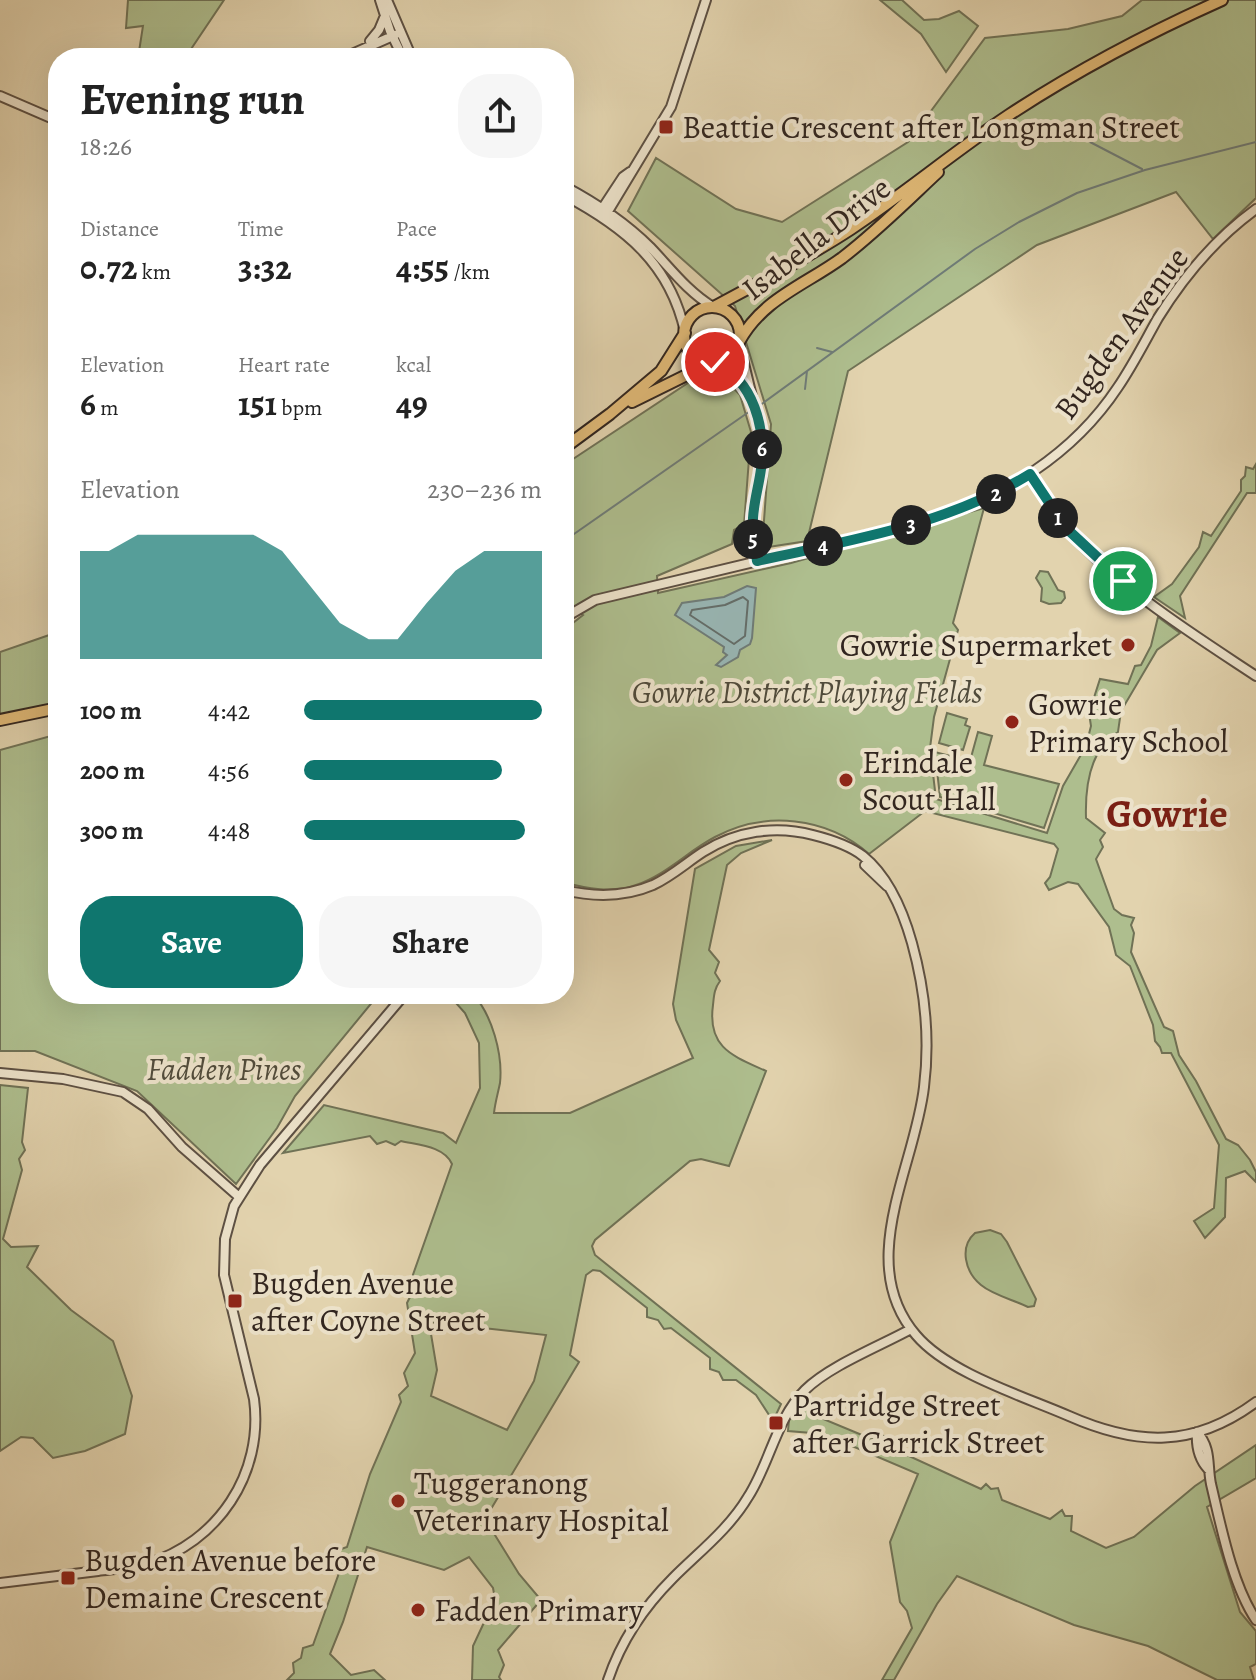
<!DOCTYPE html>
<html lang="en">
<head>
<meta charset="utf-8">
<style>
	:root { --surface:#fff; --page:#f6f6f6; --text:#222; --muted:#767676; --accent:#0f766e }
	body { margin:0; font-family:Alegreya,serif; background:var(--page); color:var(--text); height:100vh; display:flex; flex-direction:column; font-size:30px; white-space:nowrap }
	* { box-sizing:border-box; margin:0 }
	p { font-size:26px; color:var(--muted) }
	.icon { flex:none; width:44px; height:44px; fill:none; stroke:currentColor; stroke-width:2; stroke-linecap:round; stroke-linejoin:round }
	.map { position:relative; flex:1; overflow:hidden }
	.panel { position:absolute; left:48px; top:48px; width:526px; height:956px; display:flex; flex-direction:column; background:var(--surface); border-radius:32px; box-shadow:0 8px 32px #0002 }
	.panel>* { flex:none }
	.pin { position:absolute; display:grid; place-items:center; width:68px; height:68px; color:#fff; margin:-34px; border:4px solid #fff; border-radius:50%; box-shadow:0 2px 8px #0007 }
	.km { position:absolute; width:40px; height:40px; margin:-20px; border-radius:50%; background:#222; color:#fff; font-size:22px; line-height:40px; text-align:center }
	.round { display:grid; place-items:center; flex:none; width:84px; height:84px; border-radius:32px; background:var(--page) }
	.headline { display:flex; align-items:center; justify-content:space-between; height:136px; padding:0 32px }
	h1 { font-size:44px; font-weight:700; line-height:60px }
	.figures { display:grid; grid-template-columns:repeat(3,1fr); gap:12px; height:136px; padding:8px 32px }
	.figures div { display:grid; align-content:center }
	.figures b { font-size:34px; font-weight:700 }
	.figures small { font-size:22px; font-weight:400 }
	.figures p { font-size:22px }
	.chart { height:224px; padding:16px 32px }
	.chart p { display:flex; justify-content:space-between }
	.chart svg { width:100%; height:144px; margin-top:8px; fill:var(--accent); opacity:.7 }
	.primary-button { display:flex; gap:16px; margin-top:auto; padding:16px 32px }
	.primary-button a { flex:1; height:92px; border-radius:32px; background:var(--accent); color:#fff; font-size:32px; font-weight:700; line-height:92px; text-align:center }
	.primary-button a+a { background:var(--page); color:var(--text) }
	ul { padding:0 32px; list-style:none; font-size:26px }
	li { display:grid; grid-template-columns:128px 96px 1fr; align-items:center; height:60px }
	li i { height:20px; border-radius:10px; background:var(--accent) }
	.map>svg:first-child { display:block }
	.green { fill:#aebe8e; stroke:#707256; stroke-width:2; fill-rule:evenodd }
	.water { fill:#98b6b4; stroke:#6f7c78; stroke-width:2 }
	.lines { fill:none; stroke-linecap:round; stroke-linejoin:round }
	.shore { stroke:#646e6a; stroke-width:2 }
	.stream { stroke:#6f7c78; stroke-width:2 }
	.minor-casing { stroke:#5d5043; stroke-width:12 }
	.major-casing { stroke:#31251f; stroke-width:14 }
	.minor { stroke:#ece2ca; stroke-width:8 }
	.major { stroke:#e1ba77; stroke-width:10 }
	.route-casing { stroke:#fff; stroke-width:16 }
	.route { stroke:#0f766e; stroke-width:10 }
	.poi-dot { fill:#8f2418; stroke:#ece2ca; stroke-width:3 }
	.labels { text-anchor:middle; stroke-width:8; stroke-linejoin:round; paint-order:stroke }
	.poi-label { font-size:32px; fill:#31251f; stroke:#ece2ca; text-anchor:start }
	.street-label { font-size:32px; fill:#31251f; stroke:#ece2ca }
	.park-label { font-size:32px; font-style:italic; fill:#504b3b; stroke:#ece2ca }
	.district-label { font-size:40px; font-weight:bold; fill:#7a1f14; stroke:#ece2ca }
</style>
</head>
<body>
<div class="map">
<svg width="1256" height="1680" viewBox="0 0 1256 1680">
	<rect width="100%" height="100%" fill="#e2d3ae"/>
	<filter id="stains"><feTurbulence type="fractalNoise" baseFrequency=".0025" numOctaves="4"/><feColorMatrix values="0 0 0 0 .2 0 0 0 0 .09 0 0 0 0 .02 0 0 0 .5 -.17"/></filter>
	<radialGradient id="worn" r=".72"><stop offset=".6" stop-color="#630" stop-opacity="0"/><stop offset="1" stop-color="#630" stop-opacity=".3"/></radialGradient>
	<!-- green -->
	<path class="green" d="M128,0H224L185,58H138L143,26L126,28Z
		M880,0H902L924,20L939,19L959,11L978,26L946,72L921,34Z
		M1142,0H1256V198L1213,239L1176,192L1037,245L848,371L807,541L762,548L771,424L735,306L628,211L656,158L736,209L782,222L908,142L985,38L1068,29L1122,16Z
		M722,375L740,395L751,432L744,525L734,530L732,544L657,576L658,593L791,563L984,508L953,623L958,630L934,717L930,748L936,799L1047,833L1063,786L1086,746L1091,726L1089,713L1100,679L1128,684L1135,666L1141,665L1151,646L1158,617L1180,633L1157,650L1121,711L1118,732C1090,749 1085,786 1086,818L1105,833L1100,840L1103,847L1096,859L1114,909L1122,915L1134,918L1131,925L1134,933L1131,952L1164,1027L1173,1031L1179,1055L1196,1081L1226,1139L1238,1145L1250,1160L1256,1172V1182L1245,1171L1226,1178L1225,1217L1205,1238L1194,1221L1214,1208L1219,1145L1171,1053H1162L1160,1047L1155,1041L1153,1025L1130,966L1116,955L1109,927L1078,884L1068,882L1049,890L1045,883L1050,877L1058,849L1054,844L925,811L869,854C827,817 765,810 715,837C688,851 666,875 636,885C614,893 586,889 564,882V630L583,615L568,605L564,607V465L694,379Z
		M1256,464V493H1247L1180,596L1185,618L1154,597L1172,584L1199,547L1203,532L1211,536L1241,491V480L1245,476L1246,467L1253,469Z
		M1040,571L1048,572L1058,590L1064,592L1065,598L1061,603L1049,604L1041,601L1042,588L1036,578Z
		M58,632V704L0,715V652Z
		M947,713L967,719L965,725L970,727L963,750L939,743Z
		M978,732L992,736L984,765L1059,784L1044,828L940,797L935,752L970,761Z
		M58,734V994H379L295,1096L277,1128L236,1184L137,1091L35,1051H0V750Z
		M772,840L741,853L727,865L709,950L719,962L715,973L720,981C714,989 714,996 713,1005C707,1048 733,1056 766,1071L729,1166L701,1159L690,1161L595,1240L592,1246L595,1255L781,1404L773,1421L756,1395L736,1380H723L719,1372L710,1369V1358L671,1328L664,1329L658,1320L647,1317V1308L600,1271L593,1270L586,1275L570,1355L579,1362L485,1519L519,1574L541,1600L498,1650L504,1665L499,1677L501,1680H472L473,1646L495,1599L493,1588L469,1557L444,1570L367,1547L343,1622L330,1654L351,1675L374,1670L385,1680H287L294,1673L293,1663L301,1658L303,1648L313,1645L339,1573L330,1564L333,1552L347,1547L370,1474L401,1402L399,1395L408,1386L404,1373L415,1353L407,1303L411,1295L409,1286L452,1164C444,1146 418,1145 401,1141L395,1145L386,1141L377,1144L370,1136L283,1153L324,1105L443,1133L456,1143L480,1088L479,1043L465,1013L448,994H473C492,1015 503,1054 500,1083C498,1093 495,1103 494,1113H570L693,1058L676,1020L673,1004L695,869L736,846ZM429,1322L546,1335L534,1381L507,1430L431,1396L437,1370Z
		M0,1085L28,1088L22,1142L25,1150L19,1159L22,1170L3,1239L11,1247L38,1246L27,1267L71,1310L113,1341L132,1396L125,1434L85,1451L53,1458L33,1438L21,1437L0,1451Z
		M990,1230L1001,1234L1007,1242L1036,1299L1034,1306L1028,1307C1014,1300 993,1295 981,1285C965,1272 959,1247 975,1233Z
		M802,1398L810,1404L816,1416L874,1440L881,1435C891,1438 894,1442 898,1451L981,1489L986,1484L991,1489L998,1488L1002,1500L1050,1519L1062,1510L1065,1516H1072L1071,1531L1106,1548L1134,1537L1195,1486L1256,1445V1478L1207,1507L1240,1612L1256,1631V1664L1250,1667L1254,1680H1217L1148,1646L1074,1625L957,1576L937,1604L894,1680H882L912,1628L907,1611L900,1602L890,1542L918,1474L824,1434L788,1431L789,1420Z"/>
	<!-- water -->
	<path class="water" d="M747,586L756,588L752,638L750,644L740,650L738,657L721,667L716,665L727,655L723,652L724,647L675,615L682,603L724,597Z"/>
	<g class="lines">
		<!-- shore -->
		<path class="shore" d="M743,597L748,601L745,636L734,644L690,615L692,610L725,605Z"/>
		<!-- stream -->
		<path class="stream" d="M1090,142L1142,169
			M817,348L832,352
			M805,389L807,371
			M759,406L975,249L1019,222L1077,193L1145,170L1256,142
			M564,541L753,409"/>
		<!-- minor casing -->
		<g class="minor-casing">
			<path id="minor" d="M380,0L390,31L403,58
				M387,0L412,58
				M370,41L379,30L384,18
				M343,58L395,35
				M0,96L58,121
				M564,186C596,203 625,222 650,247C671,269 687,291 713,307
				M564,195C624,227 670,263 685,332
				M600,212L623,177L630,172
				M604,218L671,107L706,0
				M739,343L757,417L762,453L752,520L757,561
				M715,362L735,374L748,392
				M1030,474C1042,493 1053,513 1068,530C1120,589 1191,633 1256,676
				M564,618L595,600L926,521C1003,498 1073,455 1118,387C1133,365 1145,341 1158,318C1184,276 1216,238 1256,209
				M865,865L887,886
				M564,890C593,897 625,897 653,885C672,876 686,863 703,852C736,831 775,825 813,835C829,839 849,845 863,856C889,877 903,911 912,943C925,990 930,1039 924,1087C915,1167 854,1263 916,1335C948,1373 1023,1396 1069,1416C1137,1446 1194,1448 1256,1402
				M0,1073L63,1079L123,1092L148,1109L182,1147L238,1196
				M1197,1432C1212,1449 1207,1465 1211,1484C1221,1526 1232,1584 1256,1620
				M1197,1432C1196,1446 1198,1458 1208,1469
				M0,1583C33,1579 65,1575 98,1571C114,1569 131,1568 146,1564C218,1543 264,1473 254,1399L224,1275L225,1239L234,1206L260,1165L405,994
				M608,1680C621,1641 644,1607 673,1578C699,1552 729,1529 748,1497C770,1463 776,1419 805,1390C829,1366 880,1346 911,1329"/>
		</g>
		<!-- major casing -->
		<g class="major-casing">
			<path id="major" d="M714,307C760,282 807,258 851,229C905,193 955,151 1009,115C1076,71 1148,33 1222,0
				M684 335a28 28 0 1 1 56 0a28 28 0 1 1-56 0Z
				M739,342C762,299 805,285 842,258C876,232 907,201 938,172
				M632,402L711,363
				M564,448L610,414L661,371L685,333
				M0,720L58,708"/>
		</g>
		<!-- minor -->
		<use href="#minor" class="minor"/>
		<!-- major -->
		<use href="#major" class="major"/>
	</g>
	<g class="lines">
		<!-- route casing -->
		<g class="route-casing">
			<path id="route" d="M715,362C754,381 766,428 761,469C759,485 754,501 753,518C752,532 755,547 757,561C851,540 947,525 1030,474L1066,528L1123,581"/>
		</g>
		<!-- route -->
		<use href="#route" class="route"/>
	</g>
	<!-- markers -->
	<g class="poi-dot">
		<rect x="658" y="119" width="16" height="16" rx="4"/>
		<circle cx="1128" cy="645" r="8"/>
		<circle cx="1012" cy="722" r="8"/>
		<circle cx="846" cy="780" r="8"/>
		<rect x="227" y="1293" width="16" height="16" rx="4"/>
		<rect x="768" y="1415" width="16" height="16" rx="4"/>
		<circle cx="398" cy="1501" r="8"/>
		<rect x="60" y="1570" width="16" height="16" rx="4"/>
		<circle cx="418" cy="1610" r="8"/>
	</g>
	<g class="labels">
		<!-- poi labels -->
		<g class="poi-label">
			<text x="682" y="138">Beattie Crescent after Longman Street</text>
			<text x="1112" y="656" text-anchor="end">Gowrie Supermarket</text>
			<text x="1028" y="715">Gowrie<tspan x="1028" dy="37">Primary School</tspan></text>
			<text x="862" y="773">Erindale<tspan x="862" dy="37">Scout Hall</tspan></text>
			<text x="251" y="1294">Bugden Avenue<tspan x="251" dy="37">after Coyne Street</tspan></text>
			<text x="792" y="1416">Partridge Street<tspan x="792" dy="37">after Garrick Street</tspan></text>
			<text x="414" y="1494">Tuggeranong<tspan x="414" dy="37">Veterinary Hospital</tspan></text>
			<text x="84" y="1571">Bugden Avenue before<tspan x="84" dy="37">Demaine Crescent</tspan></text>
			<text x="434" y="1621">Fadden Primary</text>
		</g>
		<!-- street labels -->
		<g class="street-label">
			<text transform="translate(816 238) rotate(-38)" y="11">Isabella Drive</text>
			<text transform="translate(1121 333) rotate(-54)" y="11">Bugden Avenue</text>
		</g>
		<!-- park labels -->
		<g class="park-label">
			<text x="807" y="703">Gowrie District Playing Fields</text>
			<text x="224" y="1080">Fadden Pines</text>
		</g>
		<!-- district labels -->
		<g class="district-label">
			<text x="1167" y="827">Gowrie</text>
		</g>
	</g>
	<rect width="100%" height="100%" filter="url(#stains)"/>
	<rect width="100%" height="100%" fill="url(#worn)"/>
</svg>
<div class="pin" style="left:1123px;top:581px;background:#1e9e55"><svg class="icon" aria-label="arrive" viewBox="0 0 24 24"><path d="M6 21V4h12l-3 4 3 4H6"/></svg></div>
<div class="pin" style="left:715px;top:362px;background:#d93025"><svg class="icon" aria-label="check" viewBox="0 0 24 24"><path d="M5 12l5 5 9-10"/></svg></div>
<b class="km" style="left:1058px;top:518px">1</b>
<b class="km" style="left:996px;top:494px">2</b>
<b class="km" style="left:911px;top:525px">3</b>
<b class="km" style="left:823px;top:546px">4</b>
<b class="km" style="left:753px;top:539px">5</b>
<b class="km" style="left:762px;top:449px">6</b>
<section class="panel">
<div class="headline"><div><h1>Evening run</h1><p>18:26</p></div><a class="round"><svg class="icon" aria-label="share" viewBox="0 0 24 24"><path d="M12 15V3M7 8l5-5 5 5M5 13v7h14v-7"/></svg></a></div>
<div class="figures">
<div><p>Distance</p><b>0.72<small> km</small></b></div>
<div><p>Time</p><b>3:32</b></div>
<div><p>Pace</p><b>4:55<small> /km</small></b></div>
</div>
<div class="figures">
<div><p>Elevation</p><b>6<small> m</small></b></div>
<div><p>Heart rate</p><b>151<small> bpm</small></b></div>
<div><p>kcal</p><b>49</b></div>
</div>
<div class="chart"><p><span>Elevation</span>230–236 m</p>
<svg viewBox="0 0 160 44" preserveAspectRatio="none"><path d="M0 44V11L10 11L20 6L30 6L40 6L50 6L60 6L70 11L80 22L90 33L100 38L110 38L120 27L130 17L140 11L150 11L160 11V44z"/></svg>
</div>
<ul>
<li><b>100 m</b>4:42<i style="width:100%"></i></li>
<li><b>200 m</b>4:56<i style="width:83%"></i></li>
<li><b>300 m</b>4:48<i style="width:93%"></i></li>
</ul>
<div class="primary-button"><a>Save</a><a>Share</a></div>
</section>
</div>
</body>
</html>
